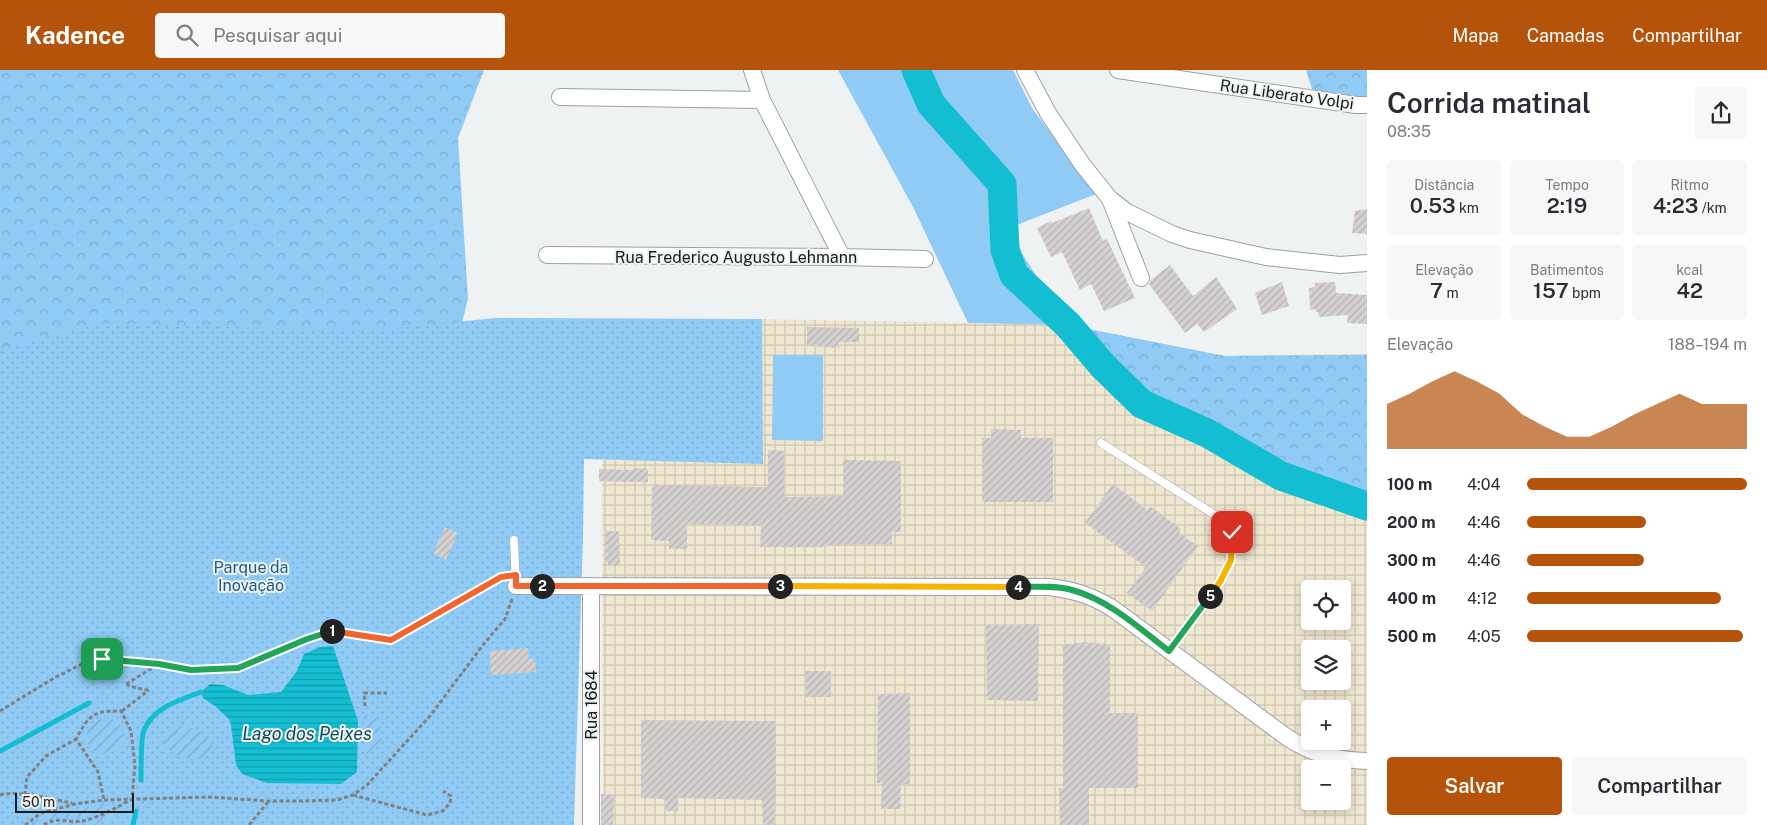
<!DOCTYPE html>
<html lang="pt">
<head>
<meta charset="utf-8">
<style>
	:root { --surface:#fff; --page:#f7f7f7; --text:#2b2b33; --muted:#7c7c81; --accent:#b45309 }
	body { margin:0; font-family:"Public Sans",sans-serif; background:var(--page); color:var(--text); height:100vh; display:flex; flex-direction:column; font-size:19px; white-space:nowrap }
	* { box-sizing:border-box; margin:0 }
	p { font-size:16px; color:var(--muted) }
	.icon { flex:none; width:28px; height:28px; fill:none; stroke:currentColor; stroke-width:2; stroke-linecap:round; stroke-linejoin:round }
	.map { position:relative; flex:1; overflow:hidden }
	.side { display:flex; flex-direction:column; background:var(--surface); width:400px }
	.side>* { flex:none }
	.controls { position:absolute; left:1301px; top:510px; display:grid; gap:10px }
	.controls a { display:grid; place-items:center; width:50px; height:50px; border-radius:5px; background:var(--surface); box-shadow:0 2px 8px #0003; font-size:25px }
	.scale { position:absolute; left:15px; bottom:12px; width:119px; box-sizing:border-box; padding-left:5px; border:2px solid #1a1b1c; border-top:0; font-size:14px; line-height:18px; white-space:nowrap; color:#1a1b1c; -webkit-text-stroke:4px #eff2f3; paint-order:stroke }
	.pin { position:absolute; display:grid; place-items:center; width:42px; height:42px; color:#fff; margin:-21px; border-radius:10px; box-shadow:0 2px 8px #0006 }
	.km { position:absolute; width:25px; height:25px; margin:-12px; border-radius:50%; background:#222; color:#fff; font-size:14px; line-height:25px; text-align:center }
	.round { display:grid; place-items:center; flex:none; width:52px; height:52px; border-radius:5px; background:var(--page) }
	.head { display:flex; align-items:center; justify-content:space-between; height:85px; padding:0 20px }
	h1 { font-size:28px; font-weight:600; line-height:38px }
	.figures { display:grid; grid-template-columns:repeat(3,1fr); gap:8px; height:85px; padding:5px 20px }
	.figures div { display:grid; align-content:center; border-radius:5px; background:var(--page); text-align:center }
	.figures b { font-size:21px; font-weight:600 }
	.figures small { font-size:14px; font-weight:400 }
	.figures p { font-size:14px }
	.chart { height:140px; padding:10px 20px }
	.chart p { display:flex; justify-content:space-between }
	.chart svg { width:100%; height:90px; margin-top:5px; fill:var(--accent); opacity:.7 }
	.primary-button { display:flex; gap:10px; margin-top:auto; padding:10px 20px }
	.primary-button a { flex:1; height:58px; border-radius:5px; background:var(--accent); color:#fff; font-size:20px; font-weight:600; line-height:58px; text-align:center }
	.primary-button a+a { background:var(--page); color:var(--text) }
	ul { padding:0 20px; list-style:none; font-size:16px }
	li { display:grid; grid-template-columns:80px 60px 1fr; align-items:center; height:38px }
	li i { height:12px; border-radius:6px; background:var(--accent) }
	header { display:flex; align-items:center; gap:30px; box-sizing:border-box; height:70px; padding:0 25px; background:var(--accent); color:#fff }
	header strong { font-size:24px }
	nav { display:flex; gap:28px; margin-inline-start:auto; font-size:18px }
	.search { width:350px; height:45px; background:var(--page); display:flex; align-items:center; gap:12px; box-sizing:border-box; padding:0 18px; border-radius:5px; color:var(--muted); font-size:19px }
	main { display:flex; flex:1; min-height:0 }
	.map>svg:first-child { display:block }
	.industrial { fill:url(#industrial-grid); fill-rule:evenodd }
	.grass { fill:#90cbf5 }
	.forest { fill:url(#forest-crowns) }
	.park { fill:url(#park-dots) }
	.garden { fill:url(#garden-furrows) }
	.water { fill:url(#water-rules) }
	.lines { fill:none; stroke-linecap:round; stroke-linejoin:round }
	.stream { stroke:#14bed2; stroke-width:5 }
	.river { stroke:#14bed2; stroke-width:29 }
	.building { fill:url(#building-hatch) }
	.service-casing { stroke:#9ea0a2; stroke-width:9 }
	.minor-casing { stroke:#9ea0a2; stroke-width:18 }
	.path { stroke:#808182; stroke-width:3; stroke-dasharray:4 2.5; stroke-linecap:butt }
	.service { stroke:#fff; stroke-width:8 }
	.minor { stroke:#fff; stroke-width:16 }
	.split-1-casing { stroke:#fff; stroke-width:10 }
	.split-2-casing { stroke:#fff; stroke-width:10 }
	.split-3-casing { stroke:#fff; stroke-width:10 }
	.split-4-casing { stroke:#fff; stroke-width:10 }
	.split-5-casing { stroke:#fff; stroke-width:10 }
	.split-6-casing { stroke:#fff; stroke-width:10 }
	.split-1 { stroke:#22a559; stroke-width:6 }
	.split-2 { stroke:#f0652b; stroke-width:6 }
	.split-3 { stroke:#f0652b; stroke-width:6 }
	.split-4 { stroke:#f5b400; stroke-width:6 }
	.split-5 { stroke:#22a559; stroke-width:6 }
	.split-6 { stroke:#f5b400; stroke-width:6 }
	.labels { text-anchor:middle; stroke-width:4; stroke-linejoin:round; paint-order:stroke }
	.street-label { font-size:16px; fill:#1a1b1c; stroke:#eff2f3 }
	.park-label { font-size:16px; fill:#1a5d86; stroke:#eff2f3 }
	.water-label { font-size:18px; font-style:italic; fill:#0d4d56; stroke:#eff2f3 }
</style>
</head>
<body>
<header>
<strong>Kadence</strong>
<div class="search"><svg class="icon" aria-label="search" viewBox="0 0 24 24"><circle cx="10" cy="10" r="6"/><path d="M15 15l6 6"/></svg>Pesquisar aqui</div>
<nav><a>Mapa</a><a>Camadas</a><a>Compartilhar</a></nav>
</header>
<main>
<div class="map">
<svg width="1367" height="755" viewBox="0 0 1367 755">
	<defs>
		<pattern id="industrial-grid" width="8" height="8" patternUnits="userSpaceOnUse" patternTransform="scale(1.25)"><rect width="8" height="8" fill="#f0e7d1"/><path d="M0 4h8M4 0v8" fill="none" stroke="#cdc6b3"/></pattern>
		<pattern id="forest-crowns" width="20" height="18" patternUnits="userSpaceOnUse" patternTransform="scale(1.25)"><rect width="20" height="18" fill="#90cbf5"/><path d="M2 6a3 3 0 1 1 6 0M12 15a3 3 0 1 1 6 0" fill="none" stroke="#7caed1"/></pattern>
		<pattern id="park-dots" width="8" height="8" patternUnits="userSpaceOnUse" patternTransform="scale(1.25)"><rect width="8" height="8" fill="#90cbf5"/><path d="M2 2h.1M6 6h.1" fill="none" stroke="#7caed1" stroke-width="1.8" stroke-linecap="round"/></pattern>
		<pattern id="garden-furrows" width="10" height="10" patternUnits="userSpaceOnUse" patternTransform="scale(1.25)"><rect width="10" height="10" fill="#90cbf5"/><path d="M-1 1l2-2M0 10L10 0M9 11l2-2" fill="none" stroke="#7caed1"/></pattern>
		<pattern id="water-rules" width="6" height="5" patternUnits="userSpaceOnUse" patternTransform="scale(1.25)"><rect width="6" height="5" fill="#14bed2"/><path d="M0 2.5h6" fill="none" stroke="#129aaa"/></pattern>
		<pattern id="building-hatch" width="6" height="6" patternUnits="userSpaceOnUse" patternTransform="scale(1.25)"><rect width="6" height="6" fill="#d4d1d0"/><path d="M-1 1l2-2M0 6l6-6M5 7l2-2" fill="none" stroke="#b5b3b2"/></pattern>
	</defs>
	<rect width="100%" height="100%" fill="#eff2f3"/>
	<!-- industrial -->
	<path class="industrial" d="M762,249L1068,255L1225,286L1367,284V755H603L602,390L763,393ZM1310,519H1342V551H1310ZM1310,579H1342V611H1310ZM1310,639H1342V671H1310ZM1310,699H1342V731H1310Z"/>
	<!-- grass -->
	<path class="grass" d="M838,0H1013L1032,38L1096,124L1014,156L1021,182L1068,255L968,253L913,137Z
		M773,285H823V371L772,370Z"/>
	<!-- forest -->
	<path class="forest" d="M0,0H484L458,68L468,229L437,351L0,644Z
		M1306,0H1367V27L1362,31L1312,19Z
		M1068,255L1225,286L1367,285V436L1281,406L1207,363L1142,334L1103,296Z"/>
	<!-- park -->
	<path class="park" d="M495,248L762,249L763,394L584,389L583,467L574,755H0V281L98,253L367,261Z"/>
	<!-- garden -->
	<path class="garden" d="M363,643L378,650C385,667 383,675 367,684Z
		M109,648C124,653 128,663 121,677C105,691 77,680 89,656L97,650Z
		M178,656C193,657 209,662 213,678C208,698 170,688 164,673C163,663 169,658 178,656Z
		M111,732L114,736L82,748L57,747L48,750L39,755H31C45,743 58,744 75,740C87,738 99,735 111,732Z
		M117,740L119,744L97,755H51L58,753L83,754Z"/>
	<!-- water -->
	<path class="water" d="M333,576L358,651L357,702L341,714L267,713L242,704L236,695L231,655L229,649L215,636L203,628L201,622L210,614L223,615L248,625L281,622L297,601L304,584L320,577Z"/>
	<g class="lines">
		<!-- stream -->
		<path class="stream" d="M0,681L89,633
			M141,710C141,700 141,667 144,660C154,637 180,630 201,622
			M133,755L136,741"/>
		<!-- river -->
		<path class="river" d="M916,0L931,34L1002,114L1005,180L1014,205L1068,255L1103,296L1142,334L1207,363L1281,406L1367,436"/>
	</g>
	<!-- building -->
	<path class="building" d="M1089,138L1103,171L1107,169L1135,228L1104,241L1091,214L1080,220L1062,182L1051,187L1037,158L1051,151L1052,153Z
		M1367,139V164L1352,163L1355,141Z
		M1170,195L1193,226L1216,207L1237,239L1204,262L1197,254L1185,263L1149,214L1151,210Z
		M1282,212L1289,236L1262,245L1255,223Z
		M1335,212L1336,223L1367,225V254L1347,253L1348,245L1319,247L1318,242H1316L1315,239L1310,240L1309,218L1315,217V213Z
		M807,257L859,258V272H839V278L807,276Z
		M991,359L1021,360V368H1053V432H982V368H991Z
		M768,380L784,381V427L843,426V390L901,391V462H892V474L828,475V477H760L761,455L687,454V479H669V471L651,470L652,415L768,417Z
		M633,398L648,399V412L599,411V399L633,400Z
		M1113,414L1147,440L1150,436L1181,459L1179,463L1198,476L1152,541L1127,523L1146,497L1085,453Z
		M445,457L458,463L446,490L433,483Z
		M606,461H619L620,495H608V492H605Z
		M1039,554L1038,631L987,630L986,555Z
		M1087,572L1110,575V643H1138V718H1089V755H1060L1059,718H1063V575Z
		M528,578L529,589H535L536,602L491,605L490,581Z
		M806,601H831V627H806Z
		M910,623V714H901L900,739H881L882,713H877L878,624Z
		M641,650L776,651V719L774,755H763L762,730L678,728V741H665V729L641,728Z
		M601,724L614,725L613,755H601Z"/>
	<g class="lines">
		<!-- service casing -->
		<g class="service-casing">
			<path id="service" d="M1101,373L1223,450L1232,462L1231,490L1221,512L1169,581
				M514,470L516,516"/>
		</g>
		<!-- minor casing -->
		<g class="minor-casing">
			<path id="minor" d="M752,0L762,30L842,187
				M1025,0L1048,43L1082,94L1110,129L1127,142L1172,164L1190,170L1266,187L1340,195L1367,193
				M1118,0L1356,35H1367
				M560,27L762,30
				M1110,129L1141,208
				M547,185L842,187L925,189
				M516,516L1049,517C1074,520 1090,525 1112,538L1285,666C1312,684 1334,690 1367,691
				M591,516V755"/>
		</g>
		<!-- path -->
		<path class="path" d="M126,614L159,594
			M126,614L136,618L148,620
			M365,636L364,623H387
			M0,641L54,608L82,594L102,589L159,594L191,600H219L238,598L307,569L331,561L391,570L501,507L505,506
			M122,641L149,620
			M0,725C22,720 49,729 72,733
			M25,725L27,707L46,686L76,669
			M353,725L427,745L443,741L450,733L451,726L443,721
			M25,755L41,743L75,734L104,730L209,727L268,731H305L337,730L353,725L367,715L430,646L483,575L505,549L512,529
			M44,755C56,746 70,753 82,751C98,748 118,737 132,729L135,695L131,661L121,641C94,640 89,645 76,669L98,702L104,730
			M249,755L268,732"/>
		<!-- service -->
		<use href="#service" class="service"/>
		<!-- minor -->
		<use href="#minor" class="minor"/>
	</g>
	<g class="lines">
		<!-- split-1 casing -->
		<g class="split-1-casing">
			<path id="split-1" d="M102,589L159,594L191,600L238,598L307,569L332,561"/>
		</g>
		<!-- split-2 casing -->
		<g class="split-2-casing">
			<path id="split-2" d="M332,561L391,570L501,507L516,505V516H542"/>
		</g>
		<!-- split-3 casing -->
		<g class="split-3-casing">
			<path id="split-3" d="M542,516H780"/>
		</g>
		<!-- split-4 casing -->
		<g class="split-4-casing">
			<path id="split-4" d="M780,516L1018,517"/>
		</g>
		<!-- split-5 casing -->
		<g class="split-5-casing">
			<path id="split-5" d="M1018,517C1036,517 1055,515 1072,520C1109,530 1139,558 1169,581L1210,526"/>
		</g>
		<!-- split-6 casing -->
		<g class="split-6-casing">
			<path id="split-6" d="M1210,526L1220,512L1231,490L1232,462"/>
		</g>
		<!-- split-1 -->
		<use href="#split-1" class="split-1"/>
		<!-- split-2 -->
		<use href="#split-2" class="split-2"/>
		<!-- split-3 -->
		<use href="#split-3" class="split-3"/>
		<!-- split-4 -->
		<use href="#split-4" class="split-4"/>
		<!-- split-5 -->
		<use href="#split-5" class="split-5"/>
		<!-- split-6 -->
		<use href="#split-6" class="split-6"/>
	</g>
	<g class="labels">
		<!-- street labels -->
		<g class="street-label">
			<text transform="translate(1287 24) rotate(8)" y="6">Rua Liberato Volpi</text>
			<text x="736" y="193">Rua Frederico Augusto Lehmann</text>
			<text transform="translate(591 635) rotate(-90)" y="6">Rua 1684</text>
		</g>
		<!-- park labels -->
		<g class="park-label">
			<text x="251" y="503">Parque da<tspan x="251" dy="18">Inovação</tspan></text>
		</g>
		<!-- water labels -->
		<g class="water-label">
			<text x="307" y="670">Lago dos Peixes</text>
		</g>
	</g>
</svg>
<div class="controls">
<a><svg class="icon" aria-label="locate" viewBox="0 0 24 24"><circle cx="12" cy="12" r="6"/><path d="M12 2v4M12 18v4M2 12h4M18 12h4"/></svg></a>
<a><svg class="icon" aria-label="layers" viewBox="0 0 24 24"><path d="M12 4l9 5-9 5-9-5zM3 14l9 5 9-5"/></svg></a>
<a>+</a>
<a>−</a>
</div>
<div class="scale">50 m</div>
<div class="pin" style="left:102px;top:589px;background:#1e9e55"><svg class="icon" aria-label="arrive" viewBox="0 0 24 24"><path d="M6 21V4h12l-3 4 3 4H6"/></svg></div>
<div class="pin" style="left:1232px;top:462px;background:#d93025"><svg class="icon" aria-label="check" viewBox="0 0 24 24"><path d="M5 12l5 5 9-10"/></svg></div>
<b class="km" style="left:332px;top:561px">1</b>
<b class="km" style="left:542px;top:516px">2</b>
<b class="km" style="left:780px;top:516px">3</b>
<b class="km" style="left:1018px;top:517px">4</b>
<b class="km" style="left:1210px;top:526px">5</b>
</div>
<section class="side">
<div class="head"><div><h1>Corrida matinal</h1><p>08:35</p></div><a class="round"><svg class="icon" aria-label="share" viewBox="0 0 24 24"><path d="M12 15V3M7 8l5-5 5 5M5 13v7h14v-7"/></svg></a></div>
<div class="figures">
<div><p>Distância</p><b>0.53<small> km</small></b></div>
<div><p>Tempo</p><b>2:19</b></div>
<div><p>Ritmo</p><b>4:23<small> /km</small></b></div>
</div>
<div class="figures">
<div><p>Elevação</p><b>7<small> m</small></b></div>
<div><p>Batimentos</p><b>157<small> bpm</small></b></div>
<div><p>kcal</p><b>42</b></div>
</div>
<div class="chart"><p><span>Elevação</span>188–194 m</p>
<svg viewBox="0 0 160 44" preserveAspectRatio="none"><path d="M0 44V22L10 17L20 11L30 6L40 11L50 17L60 27L70 33L80 38L90 38L100 33L110 27L120 22L130 17L140 22L150 22L160 22V44z"/></svg>
</div>
<ul>
<li><b>100 m</b>4:04<i style="width:100%"></i></li>
<li><b>200 m</b>4:46<i style="width:54%"></i></li>
<li><b>300 m</b>4:46<i style="width:53%"></i></li>
<li><b>400 m</b>4:12<i style="width:88%"></i></li>
<li><b>500 m</b>4:05<i style="width:98%"></i></li>
</ul>
<div class="primary-button"><a>Salvar</a><a>Compartilhar</a></div>
</section>
</main>
</body>
</html>
